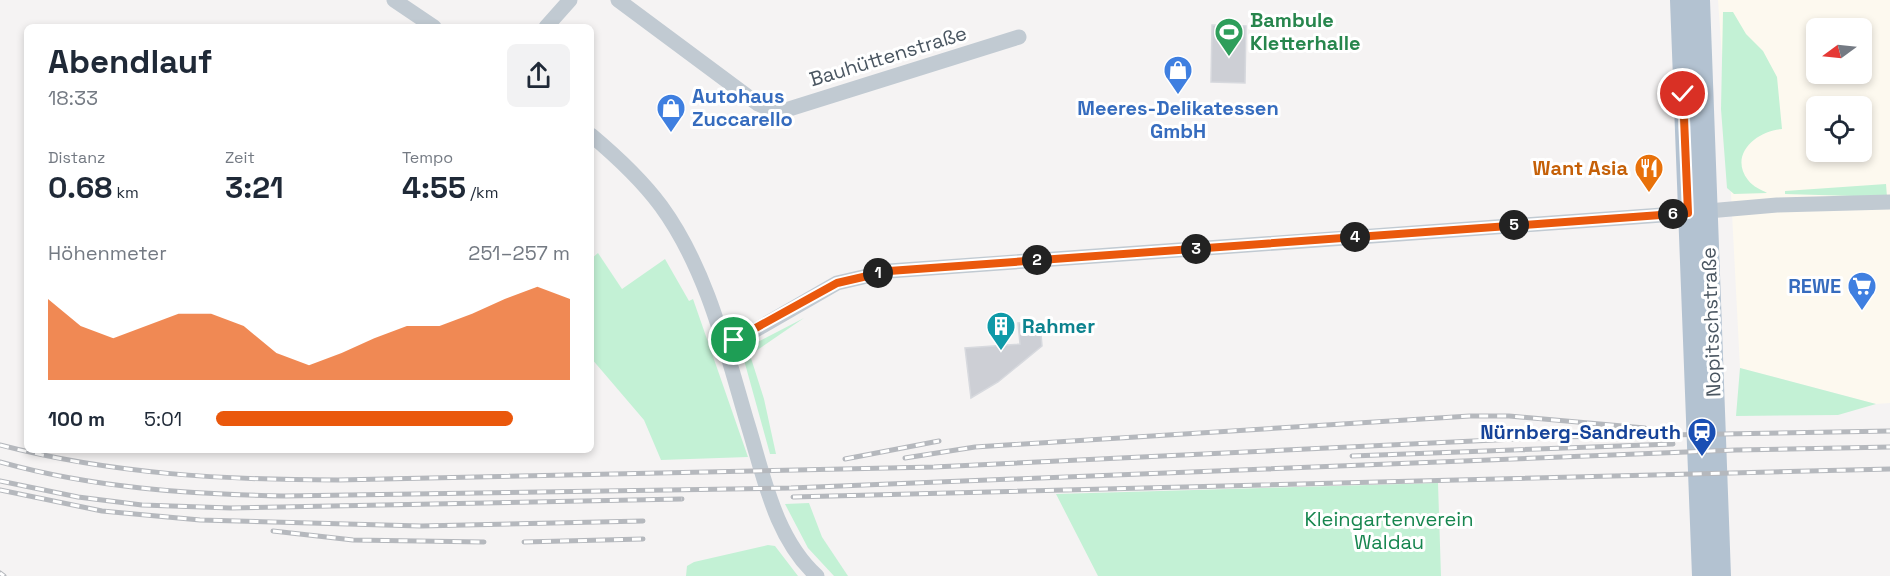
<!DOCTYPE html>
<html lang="de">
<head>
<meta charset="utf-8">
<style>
	:root { --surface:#fff; --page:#f2f2f3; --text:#1f2937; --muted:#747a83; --accent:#ea580c }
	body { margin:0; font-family:"Space Grotesk",sans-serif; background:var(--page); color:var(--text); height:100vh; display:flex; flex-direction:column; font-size:22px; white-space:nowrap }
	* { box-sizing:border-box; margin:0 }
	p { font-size:20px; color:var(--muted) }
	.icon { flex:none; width:33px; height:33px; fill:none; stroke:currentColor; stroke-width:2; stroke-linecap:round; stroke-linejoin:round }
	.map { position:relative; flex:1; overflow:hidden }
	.drawer { position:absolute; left:24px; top:24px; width:570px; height:429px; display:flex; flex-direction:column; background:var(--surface); border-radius:9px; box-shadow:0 3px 9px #0003 }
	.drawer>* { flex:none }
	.needle { width:39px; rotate:255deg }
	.controls { position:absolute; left:1806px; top:18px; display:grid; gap:12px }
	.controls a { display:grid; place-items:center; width:66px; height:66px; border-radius:9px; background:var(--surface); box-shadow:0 3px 9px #0003; font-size:30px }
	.pin { position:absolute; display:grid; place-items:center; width:51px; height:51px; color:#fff; margin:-26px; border:3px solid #fff; border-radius:50%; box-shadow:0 2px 6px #0007 }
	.km { position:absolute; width:30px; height:30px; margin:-15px; border-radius:50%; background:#222; color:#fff; font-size:16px; line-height:30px; text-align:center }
	.round { display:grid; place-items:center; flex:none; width:63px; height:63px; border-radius:9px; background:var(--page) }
	.overview { display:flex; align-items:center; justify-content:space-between; height:102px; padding:0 24px }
	h1 { font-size:33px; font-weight:700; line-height:45px }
	.figures { display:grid; grid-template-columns:repeat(3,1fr); gap:9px; height:102px; padding:6px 24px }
	.figures div { display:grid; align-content:center }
	.figures b { font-size:30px; font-weight:700 }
	.figures small { font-size:16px; font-weight:400 }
	.figures p { font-size:16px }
	.chart { height:168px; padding:12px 24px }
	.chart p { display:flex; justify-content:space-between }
	.chart svg { width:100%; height:108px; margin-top:6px; fill:var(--accent); opacity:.7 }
	ul { padding:0 24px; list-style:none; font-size:20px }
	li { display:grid; grid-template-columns:96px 72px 1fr; align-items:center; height:45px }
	li i { height:15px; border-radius:8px; background:var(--accent) }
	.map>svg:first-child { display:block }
	.commercial { fill:#fdf9ef; fill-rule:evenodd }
	.green { fill:#c3f1d5 }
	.building { fill:#cdcfd5; stroke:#d7d9de; stroke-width:1.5 }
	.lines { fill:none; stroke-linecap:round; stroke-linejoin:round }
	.minor { stroke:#c1cad2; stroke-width:15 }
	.major { stroke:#b3c2d1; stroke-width:20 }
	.rail-casing { stroke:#b5b8bd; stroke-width:5 }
	.rail { stroke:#fff; stroke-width:3; stroke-dasharray:9; stroke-linecap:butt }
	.route-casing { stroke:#fff; stroke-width:12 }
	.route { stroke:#ea580c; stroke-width:8 }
	.labels { text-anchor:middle; stroke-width:6; stroke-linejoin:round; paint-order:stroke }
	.leisure-label { font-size:20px; font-weight:bold; fill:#27864d; stroke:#fff; text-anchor:start }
	.street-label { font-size:20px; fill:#4a5661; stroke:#fff }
	.shop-label { font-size:20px; font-weight:bold; fill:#366cbe; stroke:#fff; text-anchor:start }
	.food-label { font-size:20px; font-weight:bold; fill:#c56008; stroke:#fff; text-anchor:end }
	.culture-label { font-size:20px; font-weight:bold; fill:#0d838f; stroke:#fff; text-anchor:start }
	.transit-label { font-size:20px; font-weight:bold; fill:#164399; stroke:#fff; text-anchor:end }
	.park-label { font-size:20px; fill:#17864f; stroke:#fff }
</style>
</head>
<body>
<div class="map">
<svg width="1890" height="576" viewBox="0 0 1890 576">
	<rect width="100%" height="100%" fill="#f5f3f3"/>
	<!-- commercial -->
	<path class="commercial" d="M1718,0H1890V403L1876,404L1740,368L1729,155ZM1816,28H1862V74H1816ZM1816,106H1862V152H1816Z"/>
	<!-- green -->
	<path class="green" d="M1723,12H1733L1746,34L1763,51L1777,77L1782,129C1758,130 1728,154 1748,180C1753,187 1762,190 1767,193L1734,194L1727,188L1721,109Z
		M1886,184L1887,197L1785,194V191Z
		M598,253L622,289L665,259L689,301L693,299L748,457L661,460L644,420L591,358V259Z
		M804,318L750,355L764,399L776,454H770L744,360L746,348Z
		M1740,368L1876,404L1838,415L1736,416Z
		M1438,483L1441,576H1098L1056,494Z
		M809,503L822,537L848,576H834L808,548L785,504Z
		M768,545L775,546L798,576H686L687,566L694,562Z"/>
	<!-- building -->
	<path class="building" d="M1212,25L1246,26L1245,83L1211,82Z
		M1040,322L1042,346L998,382L971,398L965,348L1020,344L1018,323Z"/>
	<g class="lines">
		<!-- minor -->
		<path class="minor" d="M394,0L434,27
			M618,0L758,104L774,111L789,109L1019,37
			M546,27L570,0
			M591,135C616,156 641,179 661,206C707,269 726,351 748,425C764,477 775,538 817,576
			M724,343L752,332L837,283L889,271L1662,215L1777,205L1890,202"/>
		<!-- major -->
		<path class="major" d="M1680,0L1702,576
			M1700,0L1721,576"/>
		<!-- rail casing -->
		<g class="rail-casing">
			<path id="rail" d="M0,445C112,474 223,480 338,480L934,467L1555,437L1890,431
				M1352,456L1673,444
				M905,458L975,447L1470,416H1509L1645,428
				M845,459L939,441
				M0,462C93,488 188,494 284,496L791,488L1736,450L1890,447
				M0,481L78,497L142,505L231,508L682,499
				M0,490L102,511L200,520L421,526L643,521
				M793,497L1890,469
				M273,531L353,540L484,542
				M524,542L643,539
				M0,573L4,576"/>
		</g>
		<!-- rail -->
		<use href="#rail" class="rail"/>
	</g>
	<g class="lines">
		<!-- route casing -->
		<g class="route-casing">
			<path id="route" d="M734,340L837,283L889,271L1688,213L1683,94"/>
		</g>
		<!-- route -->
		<use href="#route" class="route"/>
	</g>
	<!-- icons -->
	<defs>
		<g id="stadium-pin" transform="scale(1.5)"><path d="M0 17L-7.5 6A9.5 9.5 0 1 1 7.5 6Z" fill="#2e9e5b" stroke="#fff"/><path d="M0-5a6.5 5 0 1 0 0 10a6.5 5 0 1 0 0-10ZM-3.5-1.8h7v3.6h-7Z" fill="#fff"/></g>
		<g id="shop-pin" transform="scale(1.5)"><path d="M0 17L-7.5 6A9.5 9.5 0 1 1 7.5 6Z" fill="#3f7fe0" stroke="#fff"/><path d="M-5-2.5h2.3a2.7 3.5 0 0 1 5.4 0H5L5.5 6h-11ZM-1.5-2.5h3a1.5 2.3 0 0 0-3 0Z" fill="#fff"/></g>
		<g id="restaurant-pin" transform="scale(1.5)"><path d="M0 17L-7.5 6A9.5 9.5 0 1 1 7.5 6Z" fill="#e8710a" stroke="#fff"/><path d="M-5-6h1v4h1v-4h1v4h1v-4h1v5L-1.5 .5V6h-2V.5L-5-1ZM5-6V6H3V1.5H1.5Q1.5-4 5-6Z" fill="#fff"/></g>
		<g id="supermarket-pin" transform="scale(1.5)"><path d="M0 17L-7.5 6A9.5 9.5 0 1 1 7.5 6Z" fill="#3f7fe0" stroke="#fff"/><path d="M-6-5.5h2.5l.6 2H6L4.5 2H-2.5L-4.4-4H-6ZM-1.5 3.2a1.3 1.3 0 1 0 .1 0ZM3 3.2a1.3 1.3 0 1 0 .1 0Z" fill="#fff"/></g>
		<g id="building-pin" transform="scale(1.5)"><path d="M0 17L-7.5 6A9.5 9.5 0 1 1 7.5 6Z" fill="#0f9aa8" stroke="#fff"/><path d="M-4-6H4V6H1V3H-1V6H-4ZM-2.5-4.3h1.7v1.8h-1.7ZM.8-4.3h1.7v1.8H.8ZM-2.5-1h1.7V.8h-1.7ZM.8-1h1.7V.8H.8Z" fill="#fff"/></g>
		<g id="station-pin" transform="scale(1.5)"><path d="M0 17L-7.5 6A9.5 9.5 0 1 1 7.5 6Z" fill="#1a4fb4" stroke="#fff"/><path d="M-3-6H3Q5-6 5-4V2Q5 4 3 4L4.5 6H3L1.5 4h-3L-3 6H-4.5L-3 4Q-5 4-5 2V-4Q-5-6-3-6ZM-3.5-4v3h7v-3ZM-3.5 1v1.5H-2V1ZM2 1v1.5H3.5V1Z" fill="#fff"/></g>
	</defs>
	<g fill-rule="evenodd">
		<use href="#stadium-pin" x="1229" y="32"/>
		<use href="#shop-pin" x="1178" y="70"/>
		<use href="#shop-pin" x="671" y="108"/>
		<use href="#restaurant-pin" x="1649" y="168"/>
		<use href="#supermarket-pin" x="1862" y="286"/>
		<use href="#building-pin" x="1001" y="326"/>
		<use href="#station-pin" x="1702" y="432"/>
	</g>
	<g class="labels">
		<!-- leisure labels -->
		<g class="leisure-label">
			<text x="1250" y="27">Bambule<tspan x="1250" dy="23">Kletterhalle</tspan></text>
		</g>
		<!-- street labels -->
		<g class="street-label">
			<text transform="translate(888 56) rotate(-17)" y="7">Bauhüttenstraße</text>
			<text transform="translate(1711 322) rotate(-92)" y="7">Nopitschstraße</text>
		</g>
		<!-- shop labels -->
		<g class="shop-label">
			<text x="692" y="103">Autohaus<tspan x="692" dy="23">Zuccarello</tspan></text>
			<text x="1178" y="115" text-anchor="middle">Meeres-Delikatessen<tspan x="1178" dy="23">GmbH</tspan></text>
			<text x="1841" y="293" text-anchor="end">REWE</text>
		</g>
		<!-- food labels -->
		<g class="food-label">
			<text x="1628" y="175">Want Asia</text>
		</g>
		<!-- culture labels -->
		<g class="culture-label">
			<text x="1022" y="333">Rahmer</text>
		</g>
		<!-- transit labels -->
		<g class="transit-label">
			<text x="1681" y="439">Nürnberg-Sandreuth</text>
		</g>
		<!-- park labels -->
		<g class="park-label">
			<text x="1389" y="526">Kleingartenverein<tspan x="1389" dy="23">Waldau</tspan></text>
		</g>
	</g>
</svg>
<div class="controls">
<a><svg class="needle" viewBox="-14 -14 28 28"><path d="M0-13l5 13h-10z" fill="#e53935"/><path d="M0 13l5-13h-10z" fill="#747a83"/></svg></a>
<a><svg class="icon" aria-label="locate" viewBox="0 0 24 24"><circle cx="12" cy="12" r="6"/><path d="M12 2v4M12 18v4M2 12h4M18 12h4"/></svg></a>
</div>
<div class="pin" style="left:734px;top:340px;background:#1e9e55"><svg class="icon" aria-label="arrive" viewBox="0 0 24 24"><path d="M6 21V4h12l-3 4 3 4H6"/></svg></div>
<div class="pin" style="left:1683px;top:94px;background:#d93025"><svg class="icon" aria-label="check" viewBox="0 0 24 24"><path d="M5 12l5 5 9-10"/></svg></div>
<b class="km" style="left:878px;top:273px">1</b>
<b class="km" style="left:1037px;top:260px">2</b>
<b class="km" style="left:1196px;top:249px">3</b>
<b class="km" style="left:1355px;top:237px">4</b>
<b class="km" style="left:1514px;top:225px">5</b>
<b class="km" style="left:1673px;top:214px">6</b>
<section class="drawer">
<div class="overview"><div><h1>Abendlauf</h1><p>18:33</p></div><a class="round"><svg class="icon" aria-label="share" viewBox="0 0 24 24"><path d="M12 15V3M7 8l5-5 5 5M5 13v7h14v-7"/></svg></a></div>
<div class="figures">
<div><p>Distanz</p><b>0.68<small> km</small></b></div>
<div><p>Zeit</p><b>3:21</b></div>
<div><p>Tempo</p><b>4:55<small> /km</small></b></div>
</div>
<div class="chart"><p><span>Höhenmeter</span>251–257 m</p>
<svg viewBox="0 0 160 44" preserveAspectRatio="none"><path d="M0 44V11L10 22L20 27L30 22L40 17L50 17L60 22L70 33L80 38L90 33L100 27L110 22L120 22L130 17L140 11L150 6L160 11V44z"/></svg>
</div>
<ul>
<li><b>100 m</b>5:01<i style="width:84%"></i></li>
</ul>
</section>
</div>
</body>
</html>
